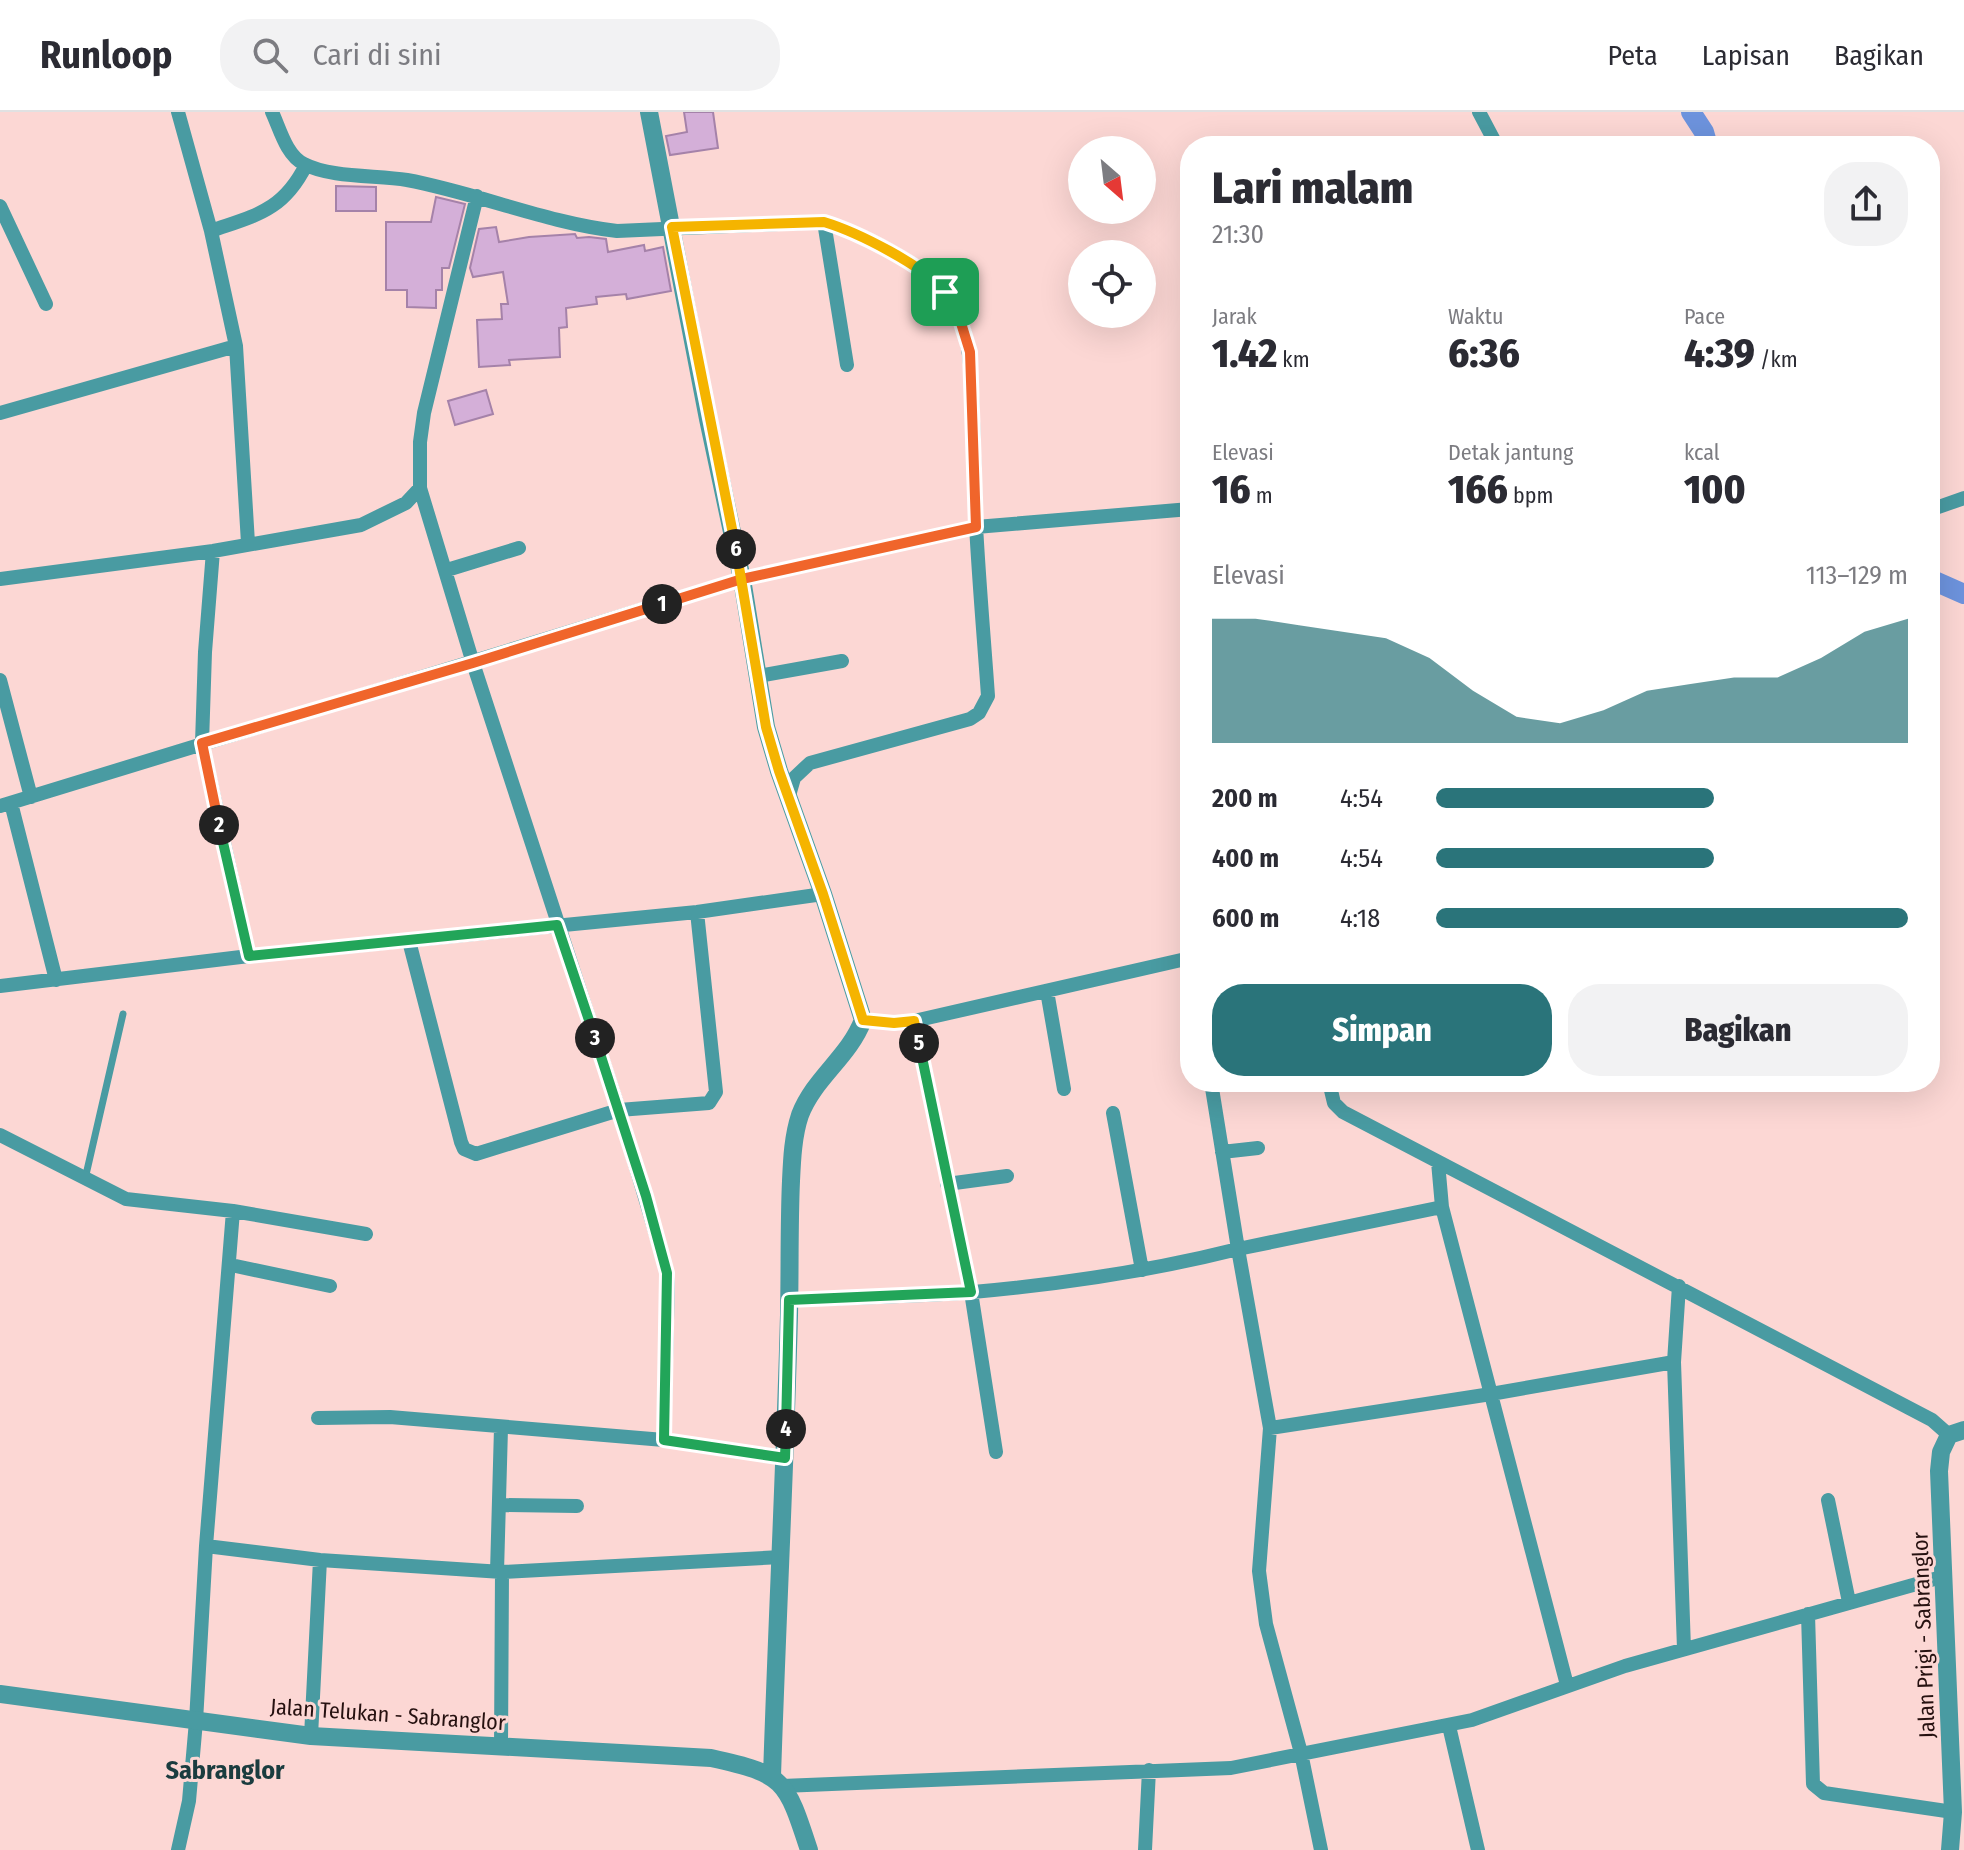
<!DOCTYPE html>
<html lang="id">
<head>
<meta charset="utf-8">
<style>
	:root { --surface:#fff; --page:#f2f2f3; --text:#2b2b33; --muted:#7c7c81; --line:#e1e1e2; --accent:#2a747a }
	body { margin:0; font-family:"Fira Sans Condensed",sans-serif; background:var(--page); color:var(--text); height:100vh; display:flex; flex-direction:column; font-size:30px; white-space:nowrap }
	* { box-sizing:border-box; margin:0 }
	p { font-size:26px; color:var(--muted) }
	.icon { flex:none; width:44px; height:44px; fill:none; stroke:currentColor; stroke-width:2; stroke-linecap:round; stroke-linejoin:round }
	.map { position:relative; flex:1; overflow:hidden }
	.panel { position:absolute; left:1180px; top:24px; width:760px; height:956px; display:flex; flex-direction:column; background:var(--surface); border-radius:32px; box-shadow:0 8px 32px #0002 }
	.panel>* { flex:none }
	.needle { width:52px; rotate:152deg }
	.controls { position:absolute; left:1068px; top:24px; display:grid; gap:16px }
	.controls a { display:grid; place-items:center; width:88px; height:88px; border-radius:50%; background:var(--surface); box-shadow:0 8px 32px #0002; font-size:40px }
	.pin { position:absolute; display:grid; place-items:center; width:68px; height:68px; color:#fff; margin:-34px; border-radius:16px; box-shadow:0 4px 12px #0006 }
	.km { position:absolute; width:40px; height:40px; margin:-20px; border-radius:50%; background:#222; color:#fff; font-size:22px; line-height:40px; text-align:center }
	.round { display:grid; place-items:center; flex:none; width:84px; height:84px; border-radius:32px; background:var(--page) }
	.head { display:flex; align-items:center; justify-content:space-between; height:136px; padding:0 32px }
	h1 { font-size:44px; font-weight:800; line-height:60px }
	.figures { display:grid; grid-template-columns:repeat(3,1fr); gap:12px; height:136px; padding:8px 32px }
	.figures div { display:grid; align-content:center }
	.figures b { font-size:40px; font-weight:800 }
	.figures small { font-size:22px; font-weight:400 }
	.figures p { font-size:22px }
	.chart { height:224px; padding:16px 32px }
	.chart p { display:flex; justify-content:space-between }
	.chart svg { width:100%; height:144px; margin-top:8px; fill:var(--accent); opacity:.7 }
	.button { display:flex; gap:16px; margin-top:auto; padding:16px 32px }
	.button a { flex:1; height:92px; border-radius:32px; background:var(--accent); color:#fff; font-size:32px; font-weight:800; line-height:92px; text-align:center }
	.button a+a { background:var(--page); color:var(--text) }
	ul { padding:0 32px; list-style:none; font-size:26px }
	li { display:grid; grid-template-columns:128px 96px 1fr; align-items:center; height:60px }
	li i { height:20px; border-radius:10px; background:var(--accent) }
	header { display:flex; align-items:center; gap:48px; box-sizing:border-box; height:112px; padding:0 40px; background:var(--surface); border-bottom:2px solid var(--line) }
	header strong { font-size:38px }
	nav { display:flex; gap:44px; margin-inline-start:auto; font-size:28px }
	.search { width:560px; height:72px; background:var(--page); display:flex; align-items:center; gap:20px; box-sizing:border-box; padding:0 28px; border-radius:32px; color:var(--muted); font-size:30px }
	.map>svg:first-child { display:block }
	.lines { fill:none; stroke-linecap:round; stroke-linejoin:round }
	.canal { stroke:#6d93dd; stroke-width:20 }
	.building { fill:#d4afd8; stroke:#a582a9; stroke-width:2 }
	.service { stroke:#499ba2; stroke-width:7 }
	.minor { stroke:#499ba2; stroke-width:14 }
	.tertiary { stroke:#499ba2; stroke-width:18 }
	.split-1-casing { stroke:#fff; stroke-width:16 }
	.split-2-casing { stroke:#fff; stroke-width:16 }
	.split-3-casing { stroke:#fff; stroke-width:16 }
	.split-4-casing { stroke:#fff; stroke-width:16 }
	.split-5-casing { stroke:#fff; stroke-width:16 }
	.split-6-casing { stroke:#fff; stroke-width:16 }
	.split-7-casing { stroke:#fff; stroke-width:16 }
	.split-1 { stroke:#f0652b; stroke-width:10 }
	.split-2 { stroke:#f0652b; stroke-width:10 }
	.split-3 { stroke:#22a559; stroke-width:10 }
	.split-4 { stroke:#22a559; stroke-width:10 }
	.split-5 { stroke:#22a559; stroke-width:10 }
	.split-6 { stroke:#f5b400; stroke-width:10 }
	.split-7 { stroke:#f5b400; stroke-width:10 }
	.labels { text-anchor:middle; stroke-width:6; stroke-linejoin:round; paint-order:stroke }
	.street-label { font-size:22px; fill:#261110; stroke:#fcd7d4 }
	.quarter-label { font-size:26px; font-weight:bold; fill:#1a3c3f; stroke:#fcd7d4 }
</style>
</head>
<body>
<header>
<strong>Runloop</strong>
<div class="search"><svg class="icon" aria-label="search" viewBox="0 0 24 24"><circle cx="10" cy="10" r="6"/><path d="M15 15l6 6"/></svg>Cari di sini</div>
<nav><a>Peta</a><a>Lapisan</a><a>Bagikan</a></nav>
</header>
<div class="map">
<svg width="1964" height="1738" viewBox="0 0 1964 1738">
	<rect width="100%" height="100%" fill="#fcd7d4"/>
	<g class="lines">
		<!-- canal -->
		<path class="canal" d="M1691,0L1704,20L1708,34
			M1930,467L1964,482"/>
	</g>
	<!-- building -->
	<path class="building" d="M684,0H713L718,36L670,43L666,24L687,20Z
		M336,74L376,75V99H336Z
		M436,85L465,92L449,156H442V178H436V196L407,195V178H386V110H431Z
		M496,115L499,130L529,125L575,122L577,126L589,125L606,127L608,140L644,133L645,139L663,135L671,179L627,187L626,182L596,185L597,192L566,196L567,215L559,216L560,245L509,248L510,253L479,255L477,208L502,207L501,192H508L503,160L473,165L470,156L479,117Z
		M486,278L493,302L455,313L448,289Z"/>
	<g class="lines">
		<!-- service -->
		<path class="service" d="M85,1067L123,902"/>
		<!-- minor -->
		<path class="minor" d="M178,0L211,119L236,234L248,431
			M272,0C280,17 286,43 304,52C331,66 376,63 407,68C477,81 547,111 617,119L824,110C858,120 930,155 949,185C973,222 971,266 973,309C974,343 975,378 976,413C979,470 984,527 988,584L979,601L970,607L810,651L794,666L788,687
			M1479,0L1497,34
			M0,94L46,192
			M824,110L847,253
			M211,119C256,103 283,99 306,53
			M0,301L236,234
			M1930,398L1964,386
			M213,439L205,540L202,631L249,844
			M447,458L519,436
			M0,467L213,439L361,413L406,391L420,376
			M758,564L842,549
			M0,568L31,685
			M11,691L56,868
			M0,694L742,467L976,415L1190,397
			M409,829L461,1030L464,1037L476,1042L619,998L709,991L716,980L697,800
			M0,874L249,844L697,800L823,782
			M1047,879L1064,977
			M863,908L894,911L914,909L1190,846
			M914,909L971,1180L996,1340
			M1329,970L1334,991L1343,1000L1932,1308L1949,1323
			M1113,1001L1142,1158
			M0,1023L126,1087L233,1099L206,1434L196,1609L189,1689L178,1738
			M1222,1040L1258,1036
			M1438,1050L1442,1095L1567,1573
			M947,1072L1007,1064
			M233,1099L366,1122
			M231,1153L330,1174
			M1679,1174L1674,1250L1684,1537
			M789,1188C850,1185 912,1185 973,1180C1062,1172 1151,1159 1238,1137L1211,970
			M318,1306L390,1305L664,1328L668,1169L665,1153L619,998L473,551L420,376V330L424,301L477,84
			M1270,1316L1491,1282L1674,1250
			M664,1328L785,1346
			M1828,1388L1849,1490
			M499,1393L577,1394
			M206,1434L320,1448L502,1460L781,1445
			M497,1460L501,1316
			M1808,1502L1813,1672L1824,1681L1953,1700
			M1449,1614L1478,1738
			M311,1624L320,1448
			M501,1635L502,1460
			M782,1674L1231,1656L1472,1608L1625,1554L1945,1464
			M1145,1738L1149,1658
			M1321,1738L1301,1641L1266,1512L1259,1459L1270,1316L1238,1137L1442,1095"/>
		<!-- tertiary -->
		<path class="tertiary" d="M649,0L708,307L742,467L766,615L779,659L823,782L863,908C849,945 814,966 800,1003C793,1024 792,1047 791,1069C789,1114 790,1158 789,1203C785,1357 777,1510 772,1664
			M0,1582L311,1624L711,1646C784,1662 786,1667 809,1738
			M1950,1738L1953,1700L1939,1359L1941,1340L1949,1323L1964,1318"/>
	</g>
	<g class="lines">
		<!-- split-1 casing -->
		<g class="split-1-casing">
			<path id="split-1" d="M662,492L742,467L976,415L970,240L961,211L945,180"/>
		</g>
		<!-- split-2 casing -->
		<g class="split-2-casing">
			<path id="split-2" d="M219,713L202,631L473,551L662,492"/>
		</g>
		<!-- split-3 casing -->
		<g class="split-3-casing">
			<path id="split-3" d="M219,713L249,844L557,813L595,926"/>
		</g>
		<!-- split-4 casing -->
		<g class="split-4-casing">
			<path id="split-4" d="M595,926L646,1084L667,1161L664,1328L785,1346L786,1317"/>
		</g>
		<!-- split-5 casing -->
		<g class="split-5-casing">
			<path id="split-5" d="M786,1317L789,1188L971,1180L919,931"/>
		</g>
		<!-- split-6 casing -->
		<g class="split-6-casing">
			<path id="split-6" d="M736,437L766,615L779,659L823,782L863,908L894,911L914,909L919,931"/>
		</g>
		<!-- split-7 casing -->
		<g class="split-7-casing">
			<path id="split-7" d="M736,437L672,115L824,110C857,120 925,154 945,180"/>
		</g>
		<!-- split-1 -->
		<use href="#split-1" class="split-1"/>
		<!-- split-2 -->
		<use href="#split-2" class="split-2"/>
		<!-- split-3 -->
		<use href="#split-3" class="split-3"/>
		<!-- split-4 -->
		<use href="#split-4" class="split-4"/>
		<!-- split-5 -->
		<use href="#split-5" class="split-5"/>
		<!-- split-6 -->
		<use href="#split-6" class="split-6"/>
		<!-- split-7 -->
		<use href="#split-7" class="split-7"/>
	</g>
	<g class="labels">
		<!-- street labels -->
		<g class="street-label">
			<text transform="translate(1923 1523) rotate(-92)" y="8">Jalan Prigi - Sabranglor</text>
			<text transform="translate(388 1602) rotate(4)" y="8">Jalan Telukan - Sabranglor</text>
		</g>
		<!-- quarter labels -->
		<g class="quarter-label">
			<text x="225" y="1667">Sabranglor</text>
		</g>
	</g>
</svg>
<div class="controls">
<a><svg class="needle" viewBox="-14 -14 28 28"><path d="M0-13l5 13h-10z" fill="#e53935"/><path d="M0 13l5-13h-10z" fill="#7c7c81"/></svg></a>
<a><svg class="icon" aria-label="locate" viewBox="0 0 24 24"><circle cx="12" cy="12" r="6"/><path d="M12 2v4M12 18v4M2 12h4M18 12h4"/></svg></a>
</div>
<div class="pin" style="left:945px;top:180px;background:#1e9e55"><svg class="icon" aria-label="arrive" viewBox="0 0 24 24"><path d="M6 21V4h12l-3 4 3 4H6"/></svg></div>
<b class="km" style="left:662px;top:492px">1</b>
<b class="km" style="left:219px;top:713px">2</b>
<b class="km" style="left:595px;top:926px">3</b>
<b class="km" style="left:786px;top:1317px">4</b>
<b class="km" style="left:919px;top:931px">5</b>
<b class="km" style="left:736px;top:437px">6</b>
<section class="panel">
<div class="head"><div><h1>Lari malam</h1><p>21:30</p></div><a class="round"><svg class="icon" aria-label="share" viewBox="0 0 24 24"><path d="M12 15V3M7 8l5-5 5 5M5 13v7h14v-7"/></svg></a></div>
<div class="figures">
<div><p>Jarak</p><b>1.42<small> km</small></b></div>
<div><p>Waktu</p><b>6:36</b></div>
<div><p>Pace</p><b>4:39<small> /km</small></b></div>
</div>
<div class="figures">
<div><p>Elevasi</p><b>16<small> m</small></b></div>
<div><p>Detak jantung</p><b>166<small> bpm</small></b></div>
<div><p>kcal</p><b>100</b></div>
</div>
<div class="chart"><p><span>Elevasi</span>113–129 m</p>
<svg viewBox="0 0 160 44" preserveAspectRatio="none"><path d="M0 44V6L10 6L20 8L30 10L40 12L50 18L60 28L70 36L80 38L90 34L100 28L110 26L120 24L130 24L140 18L150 10L160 6V44z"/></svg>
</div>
<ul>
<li><b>200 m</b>4:54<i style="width:59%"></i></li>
<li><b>400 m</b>4:54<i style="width:59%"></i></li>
<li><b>600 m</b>4:18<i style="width:100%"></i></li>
</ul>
<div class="button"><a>Simpan</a><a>Bagikan</a></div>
</section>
</div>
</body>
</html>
